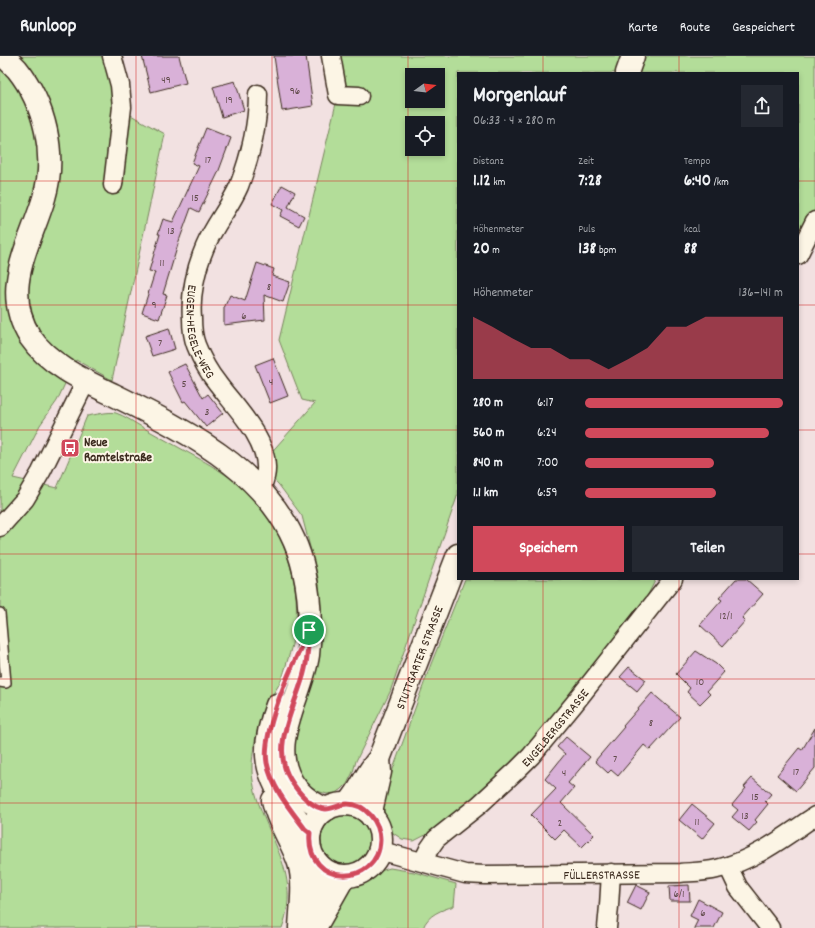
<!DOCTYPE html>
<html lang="de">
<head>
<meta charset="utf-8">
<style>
	:root { --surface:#171b24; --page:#242831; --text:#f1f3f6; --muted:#9ea1a6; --line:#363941; --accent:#d1495b }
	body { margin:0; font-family:Dekko,sans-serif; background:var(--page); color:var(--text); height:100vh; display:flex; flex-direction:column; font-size:15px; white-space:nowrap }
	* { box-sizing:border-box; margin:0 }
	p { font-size:13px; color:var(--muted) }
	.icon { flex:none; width:22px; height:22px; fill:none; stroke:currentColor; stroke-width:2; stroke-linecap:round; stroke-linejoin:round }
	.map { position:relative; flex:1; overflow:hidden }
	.side { position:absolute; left:457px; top:16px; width:342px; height:508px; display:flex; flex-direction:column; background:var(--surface); border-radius:0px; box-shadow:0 2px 6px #0003 }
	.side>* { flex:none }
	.needle { width:26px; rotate:75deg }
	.buttons { position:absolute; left:405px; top:12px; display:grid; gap:8px }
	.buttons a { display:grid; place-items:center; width:40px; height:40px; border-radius:0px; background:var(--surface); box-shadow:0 2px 6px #0003; font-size:20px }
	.pin { position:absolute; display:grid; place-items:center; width:34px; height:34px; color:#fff; margin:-17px; border:2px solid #fff; border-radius:50%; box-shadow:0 1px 4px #0007 }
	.round { display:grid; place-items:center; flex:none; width:42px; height:42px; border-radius:0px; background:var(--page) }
	.headline { display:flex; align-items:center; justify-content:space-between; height:68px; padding:0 16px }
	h1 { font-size:22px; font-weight:700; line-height:30px }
	.figures { display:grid; grid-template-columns:repeat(3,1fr); gap:6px; height:68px; padding:4px 16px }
	.figures div { display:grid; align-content:center }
	.figures b { font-size:17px; font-weight:700 }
	.figures small { font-size:11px; font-weight:400 }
	.figures p { font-size:11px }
	.chart { height:112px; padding:8px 16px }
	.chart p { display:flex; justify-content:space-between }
	.chart svg { width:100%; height:72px; margin-top:4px; fill:var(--accent); opacity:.7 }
	.action { display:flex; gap:8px; margin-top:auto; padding:8px 16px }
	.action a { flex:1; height:46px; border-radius:0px; background:var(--accent); color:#fff; font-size:16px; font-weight:700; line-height:46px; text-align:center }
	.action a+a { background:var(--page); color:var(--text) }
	ul { padding:0 16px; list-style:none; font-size:13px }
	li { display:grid; grid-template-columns:64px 48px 1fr; align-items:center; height:30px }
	li i { height:10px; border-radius:5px; background:var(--accent) }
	header { display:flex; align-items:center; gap:24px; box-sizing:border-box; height:56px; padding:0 20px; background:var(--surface); border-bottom:1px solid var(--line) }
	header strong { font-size:19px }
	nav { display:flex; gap:22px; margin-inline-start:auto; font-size:14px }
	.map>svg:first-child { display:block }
	.green { fill:#b3dd99; stroke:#77845c; fill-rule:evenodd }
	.building { fill:#d9b1d8; stroke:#3b2a1e }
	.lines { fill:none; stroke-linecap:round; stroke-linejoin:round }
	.lane-casing { stroke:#3b2a1e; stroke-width:12 }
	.street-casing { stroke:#3b2a1e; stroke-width:21 }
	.secondary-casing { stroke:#3b2a1e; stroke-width:25 }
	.lane { stroke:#fcf5e5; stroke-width:9 }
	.street { stroke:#fcf5e5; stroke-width:18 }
	.secondary { stroke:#fcf5e5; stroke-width:22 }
	.route-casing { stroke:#fff; stroke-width:8 }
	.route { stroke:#d1495b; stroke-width:5 }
	.grid { fill:none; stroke:#d62828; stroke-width:1; stroke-opacity:0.55 }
	.labels { text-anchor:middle; stroke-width:4; stroke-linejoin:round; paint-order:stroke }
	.number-label { font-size:11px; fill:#624c4c }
	.street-label { font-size:13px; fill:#3b2a1e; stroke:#fcf5e5 }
	.poi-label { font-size:13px; font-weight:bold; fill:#3b2a1e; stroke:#fcf5e5; text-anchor:start }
</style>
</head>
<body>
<header>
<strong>Runloop</strong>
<nav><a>Karte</a><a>Route</a><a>Gespeichert</a></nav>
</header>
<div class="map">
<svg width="815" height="872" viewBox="0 0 815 872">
	<rect width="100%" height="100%" fill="#f2e1e1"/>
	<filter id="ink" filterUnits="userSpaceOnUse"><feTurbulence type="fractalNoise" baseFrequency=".025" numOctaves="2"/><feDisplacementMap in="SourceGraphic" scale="8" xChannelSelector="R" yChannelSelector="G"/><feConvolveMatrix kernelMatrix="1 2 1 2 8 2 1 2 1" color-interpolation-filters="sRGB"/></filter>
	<g filter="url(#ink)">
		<!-- green -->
		<path class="green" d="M0,0H107L118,52L165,78L112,324L76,304L57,345L40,369L13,422L57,432L87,360C94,359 110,355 116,357C125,360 133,366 142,371C160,381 178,391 196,401C219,413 256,437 269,459C273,465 276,473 279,480C299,523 302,561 287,606C285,612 284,619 281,625C277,633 270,641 266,650C258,664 251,699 252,716C256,772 305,811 282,872H0Z
			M331,0H628L624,17H458V438L390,636L356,705L353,716L347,728L341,734L335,737L327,738L317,735L310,731L304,725L294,706V678L320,587L321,552L318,522L302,460L279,429L260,409L315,347L302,344L279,284L338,39ZM412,19H438V45H412ZM412,67H438V93H412Z
			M643,0H815V158L798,179V17H637Z
			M465,523H656L642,550L548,673L497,725L441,771L414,785L402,783L393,777L384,760L383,741L431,608Z
			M321 784a25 25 0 1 1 50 0a25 25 0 1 1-50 0Z
			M390,812L414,816L456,828L454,850C442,854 428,858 423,872H324L346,832L355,826L365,823L377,816Z"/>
		<!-- building -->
		<path class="building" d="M142,0H179L186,27L151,36Z
			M274,0H306L313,50L282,55Z
			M235,25L244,54L222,61L213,31Z
			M206,72L231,82L218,117L199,156L191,152L179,185L163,238L167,239L159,263L142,257L155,216L149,215L160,178H158L163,163L173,166L199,110L192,107Z
			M282,129L295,136L288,151L304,160L299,170L280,160L283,154L272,148Z
			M257,207L274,213L272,220L290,226L283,246L264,239L265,264L224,269V252L230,239L245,245Z
			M169,272L175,293L152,300L145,280Z
			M273,302L288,340L270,347L255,309Z
			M185,308L203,342L208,338L223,357L206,371L185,345L183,346L168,316Z
			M736,523H746L763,538L742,562L745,565L723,590L700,569L722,544L719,542Z
			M696,595L716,608L724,616L707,635L710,638L700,648L687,636L690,632L676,618Z
			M629,611L646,624L637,635L620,621Z
			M652,637L680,661L650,694L644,689L618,720L611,714L608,717L595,705L624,671L623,670Z
			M815,672V712L796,735L777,719L799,692L802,694Z
			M566,681L590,701L568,727L574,732L561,747L594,779L582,791L564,774L555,783L531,759L556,733L545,723L565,698L557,691Z
			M752,722L771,738L765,745L768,748L755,764L757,766L749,775L732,761L738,754L732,749L746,732L744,731Z
			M692,748L715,767L702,783L679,764Z
			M636,829L650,836L641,854L627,847Z
			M689,829L690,845H670L669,830Z
			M698,843L722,856L714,872H694L698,864L690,860Z"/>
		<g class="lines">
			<!-- lane casing -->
			<g class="lane-casing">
				<path id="lane" d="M0,557L6,627L0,626"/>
			</g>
			<!-- street casing -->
			<g class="street-casing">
				<g id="street">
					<path d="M112,0L120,29L122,51L113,129"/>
					<path d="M331,0L338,39L359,40"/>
					<path id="s1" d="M258,38C258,69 250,101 239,130C230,151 214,169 205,191C196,212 190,239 192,262C192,270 193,281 196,289C201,302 209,317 218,328C235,351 268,383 266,414C266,421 263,427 261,434"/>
					<path d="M798,199L815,165"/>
					<path d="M0,471L25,443L41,416L86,325"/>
					<path id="s2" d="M378,794L465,818L485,819L680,817C692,816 705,816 717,813C753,805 785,781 815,760"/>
					<path id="s3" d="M423,805L429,793L436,783L479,749L517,714L531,700L574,648L673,523"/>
					<path d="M728,810L738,831L770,872"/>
					<path d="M607,872L609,850L611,817"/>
				</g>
			</g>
			<!-- secondary casing -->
			<g class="secondary-casing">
				<g id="secondary">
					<path d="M4,0C8,4 13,9 17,13C45,48 57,99 44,142C30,189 0,233 30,281C49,309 85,325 114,339C191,377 284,423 304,515C310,541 311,572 308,599C302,642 263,692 297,733C306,743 314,749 327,753"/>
					<path d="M627,17L633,0"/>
					<path d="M277,649C262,689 262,714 288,750C295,760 301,769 310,777"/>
					<path d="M273,744C277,766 292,785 299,807C305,827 301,851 300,872"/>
					<path id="s4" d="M348,748C361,735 366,716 379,703L458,499"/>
					<circle cx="345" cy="784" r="36"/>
					<path d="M372,761V751L380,716L379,703"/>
					<path d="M310,862L320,818L319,809"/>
					<path d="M316,870L341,826L346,820"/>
				</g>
			</g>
			<!-- lane -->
			<use href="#lane" class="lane"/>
			<!-- street -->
			<use href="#street" class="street"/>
			<!-- secondary -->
			<use href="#secondary" class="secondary"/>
		</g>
	</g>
	<g class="lines" filter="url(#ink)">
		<!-- route casing -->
		<g class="route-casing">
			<path id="route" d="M309,574C308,587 308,600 305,613C298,646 269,689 290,723C297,735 312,753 326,753C333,753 340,748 347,748C366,748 380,766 380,784C379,832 305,832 310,777L305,773C290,753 272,732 267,707C261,674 294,605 309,574Z"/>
		</g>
		<!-- route -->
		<use href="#route" class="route"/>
	</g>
	<!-- grid -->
	<path class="grid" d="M136,0V872M272,0V872M408,0V872M543,0V17M679,0V17M0,125H458M798,125H815M0,249H458M798,249H815M0,374H458M798,374H815M0,498H458M798,498H815M543,523V872M679,523V872M0,623H815M0,747H815"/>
	<!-- icons -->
	<defs>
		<g id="bus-square" transform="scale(1)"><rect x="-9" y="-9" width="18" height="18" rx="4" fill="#d1495b" stroke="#fcf5e5"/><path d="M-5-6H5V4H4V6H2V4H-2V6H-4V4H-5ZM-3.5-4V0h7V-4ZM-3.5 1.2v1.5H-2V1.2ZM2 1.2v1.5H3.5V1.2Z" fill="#fff"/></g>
	</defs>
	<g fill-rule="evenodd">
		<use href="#bus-square" x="70" y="392"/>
	</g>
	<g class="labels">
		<!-- number labels -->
		<g class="number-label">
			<text x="166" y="27">49</text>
			<text x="295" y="38">96</text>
			<text x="229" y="47">19</text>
			<text x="208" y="107">17</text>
			<text x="195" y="145">15</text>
			<text x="171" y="178">13</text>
			<text x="162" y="210">11</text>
			<text x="269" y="234">8</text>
			<text x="154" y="252">9</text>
			<text x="244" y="263">6</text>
			<text x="160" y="290">7</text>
			<text x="271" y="329">4</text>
			<text x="184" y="331">5</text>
			<text x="207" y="359">3</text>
			<text x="726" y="563">12/1</text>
			<text x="700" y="629">10</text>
			<text x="651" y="670">8</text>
			<text x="615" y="706">7</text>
			<text x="796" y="719">17</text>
			<text x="564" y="720">4</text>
			<text x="755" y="744">15</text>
			<text x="745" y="763">13</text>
			<text x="697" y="769">11</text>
			<text x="560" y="770">2</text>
			<text x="679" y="841">6/1</text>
			<text x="703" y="860">6</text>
		</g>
		<!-- street labels -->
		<g class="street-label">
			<text dy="5" stroke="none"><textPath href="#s1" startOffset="252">EUGEN-HEGELE-WEG</textPath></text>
			<text dy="5" stroke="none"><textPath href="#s4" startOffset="164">STUTTGARTER STRASSE</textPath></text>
			<text dy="5" stroke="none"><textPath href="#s3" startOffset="189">ENGELBERGSTRASSE</textPath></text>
			<text dy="5" stroke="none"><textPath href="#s2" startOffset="227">FÜLLERSTRASSE</textPath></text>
		</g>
		<!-- poi labels -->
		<g class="poi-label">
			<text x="84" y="390">Neue<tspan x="84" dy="15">Ramtelstraße</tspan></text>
		</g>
	</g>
</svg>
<div class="buttons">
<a><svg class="needle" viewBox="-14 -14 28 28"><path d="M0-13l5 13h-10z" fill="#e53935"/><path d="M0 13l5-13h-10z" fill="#9ea1a6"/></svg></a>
<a><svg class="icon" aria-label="locate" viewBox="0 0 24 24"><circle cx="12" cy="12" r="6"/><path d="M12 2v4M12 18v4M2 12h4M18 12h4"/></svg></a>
</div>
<div class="pin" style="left:309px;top:574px;background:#1e9e55"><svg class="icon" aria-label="arrive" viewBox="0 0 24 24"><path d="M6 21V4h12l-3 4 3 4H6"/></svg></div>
<section class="side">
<div class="headline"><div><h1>Morgenlauf</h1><p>06:33 · 4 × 280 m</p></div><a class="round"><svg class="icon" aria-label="share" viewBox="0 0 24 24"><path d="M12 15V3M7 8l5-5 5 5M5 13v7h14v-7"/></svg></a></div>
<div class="figures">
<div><p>Distanz</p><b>1.12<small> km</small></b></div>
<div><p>Zeit</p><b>7:28</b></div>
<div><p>Tempo</p><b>6:40<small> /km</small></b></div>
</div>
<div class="figures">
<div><p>Höhenmeter</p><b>20<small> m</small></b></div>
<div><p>Puls</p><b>138<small> bpm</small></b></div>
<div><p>kcal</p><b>88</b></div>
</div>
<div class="chart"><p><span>Höhenmeter</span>136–141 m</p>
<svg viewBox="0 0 160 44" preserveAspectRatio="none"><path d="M0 44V6L10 12L20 19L30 25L40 25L50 32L60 32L70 38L80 32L90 25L100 12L110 12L120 6L130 6L140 6L150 6L160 6V44z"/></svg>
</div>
<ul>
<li><b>280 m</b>6:17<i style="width:100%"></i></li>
<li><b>560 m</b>6:24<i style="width:93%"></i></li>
<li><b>840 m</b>7:00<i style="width:65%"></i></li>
<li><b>1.1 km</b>6:59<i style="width:66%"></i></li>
</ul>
<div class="action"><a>Speichern</a><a>Teilen</a></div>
</section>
</div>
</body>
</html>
